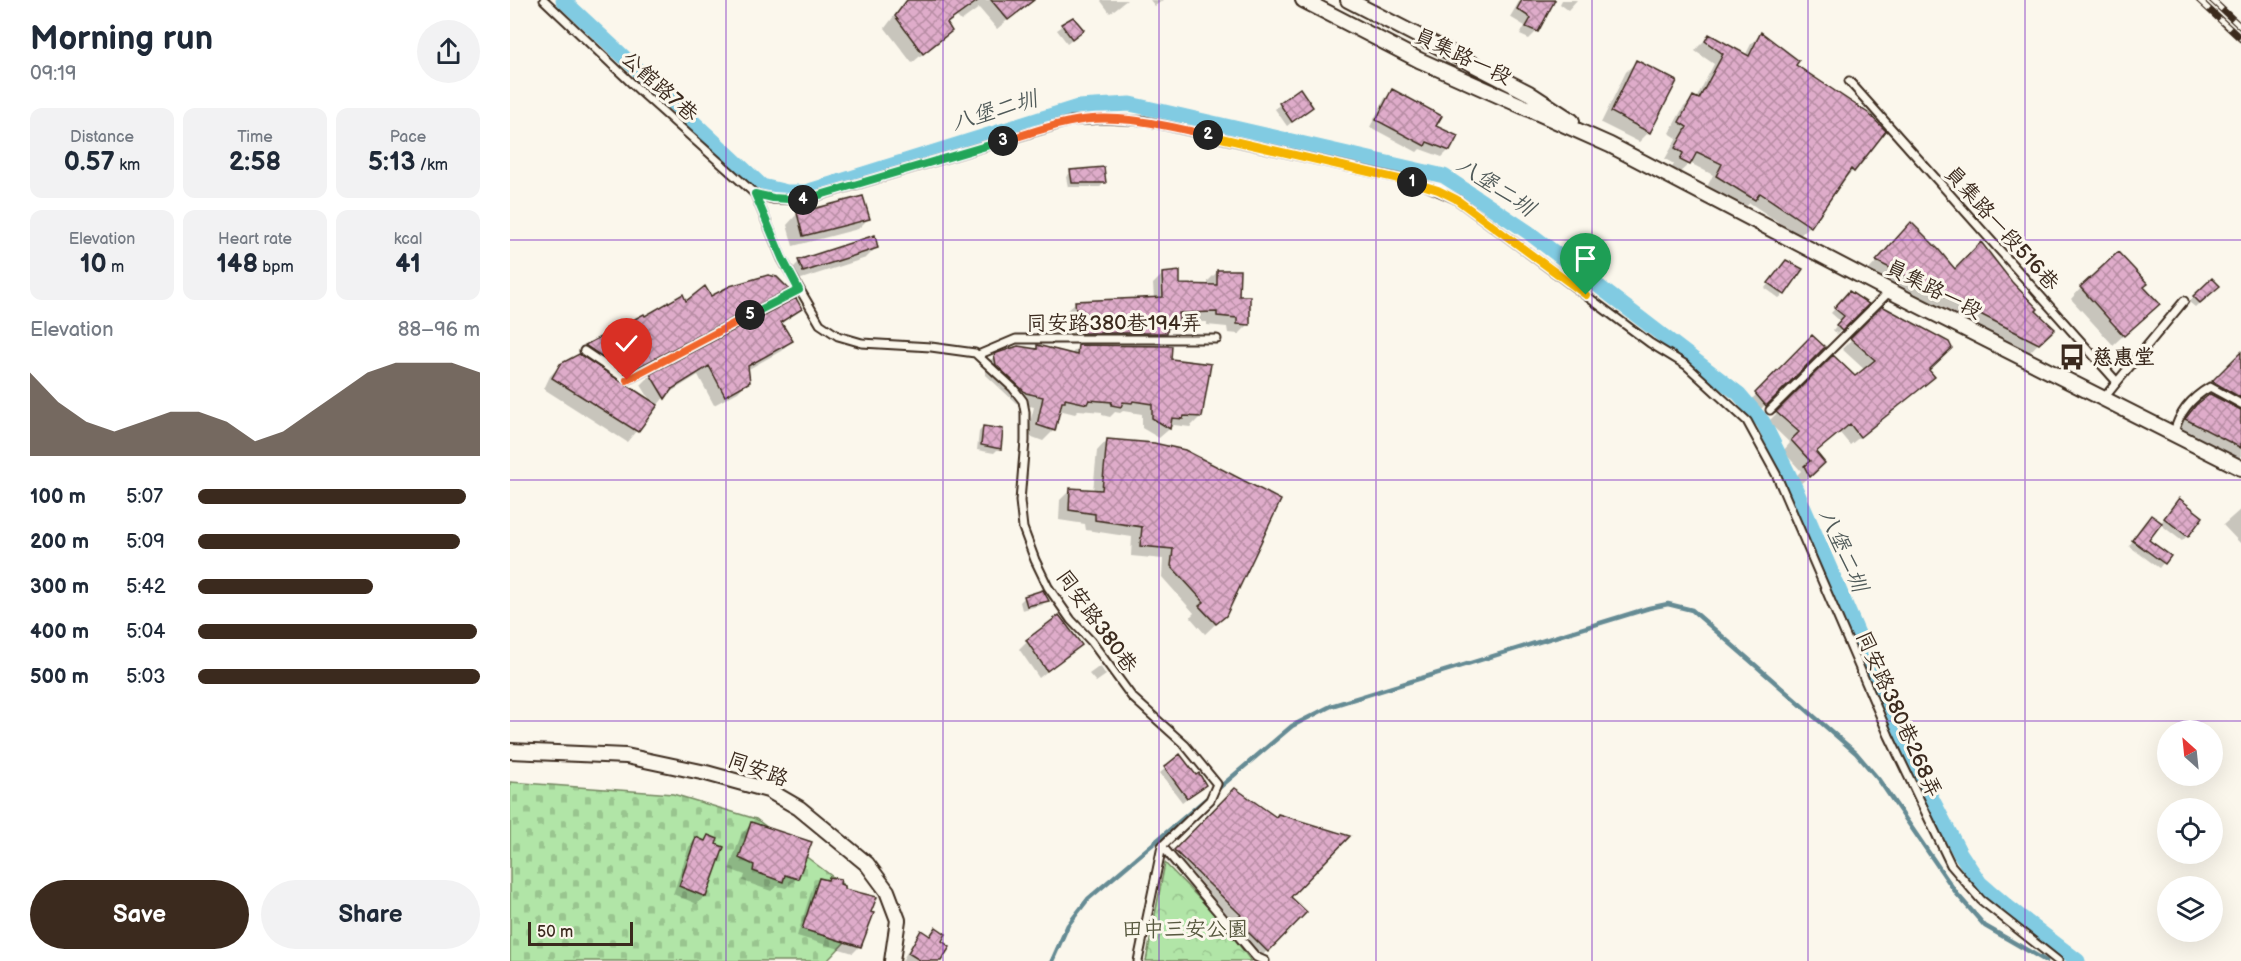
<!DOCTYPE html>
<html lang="en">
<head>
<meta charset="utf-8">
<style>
	:root { --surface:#fff; --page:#f2f2f3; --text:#1f2937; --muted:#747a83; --accent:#3b2a1e }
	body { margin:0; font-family:"Balsamiq Sans","LXGW WenKai TC",sans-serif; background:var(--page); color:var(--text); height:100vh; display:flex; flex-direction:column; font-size:22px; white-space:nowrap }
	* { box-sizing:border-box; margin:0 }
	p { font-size:20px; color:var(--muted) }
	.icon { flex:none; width:33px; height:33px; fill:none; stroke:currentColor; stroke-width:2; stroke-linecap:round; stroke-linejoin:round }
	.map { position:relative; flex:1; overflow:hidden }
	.side { display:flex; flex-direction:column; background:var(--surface); width:510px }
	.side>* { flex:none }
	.needle { width:39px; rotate:333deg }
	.buttons { position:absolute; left:1647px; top:720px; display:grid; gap:12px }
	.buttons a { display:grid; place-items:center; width:66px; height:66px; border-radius:50%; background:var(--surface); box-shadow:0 6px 24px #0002; font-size:30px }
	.scale { position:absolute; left:18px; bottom:15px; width:105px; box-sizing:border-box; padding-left:6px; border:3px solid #3b2a1e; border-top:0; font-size:16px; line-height:21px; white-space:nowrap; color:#3b2a1e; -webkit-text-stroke:4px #fbf7ec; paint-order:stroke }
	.pin { position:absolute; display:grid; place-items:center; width:51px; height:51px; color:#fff; margin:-62px -26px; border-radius:50% 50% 50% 0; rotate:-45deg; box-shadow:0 0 6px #0007 }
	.pin .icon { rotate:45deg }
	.km { position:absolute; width:30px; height:30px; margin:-15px; border-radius:50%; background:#222; color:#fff; font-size:16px; line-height:30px; text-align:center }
	.round { display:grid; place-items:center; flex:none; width:63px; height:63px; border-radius:32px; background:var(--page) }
	.overview { display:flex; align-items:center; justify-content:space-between; height:102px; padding:0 30px }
	h1 { font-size:33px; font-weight:600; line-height:45px }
	.figures { display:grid; grid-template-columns:repeat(3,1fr); gap:9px; height:102px; padding:6px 30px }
	.figures div { display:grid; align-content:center; border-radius:12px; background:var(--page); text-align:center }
	.figures b { font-size:26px; font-weight:600 }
	.figures small { font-size:16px; font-weight:400 }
	.figures p { font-size:16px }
	.chart { height:168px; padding:12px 30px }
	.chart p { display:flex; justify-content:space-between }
	.chart svg { width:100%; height:108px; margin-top:6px; fill:var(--accent); opacity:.7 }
	.action { display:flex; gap:12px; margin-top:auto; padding:12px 30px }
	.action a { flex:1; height:69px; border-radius:36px; background:var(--accent); color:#fff; font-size:24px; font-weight:600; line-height:69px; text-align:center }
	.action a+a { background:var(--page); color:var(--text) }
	ul { padding:0 30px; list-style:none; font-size:20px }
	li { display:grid; grid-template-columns:96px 72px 1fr; align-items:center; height:45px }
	li i { height:15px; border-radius:8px; background:var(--accent) }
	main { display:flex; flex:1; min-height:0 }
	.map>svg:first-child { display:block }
	.cemetery { fill:url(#cemetery-stones); stroke:#768862; stroke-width:1.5 }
	.park { fill:url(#park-crowns); stroke:#768862; stroke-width:1.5 }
	.shadow { fill:#0003 }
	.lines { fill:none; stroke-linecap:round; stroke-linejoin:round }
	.stream { stroke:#658b94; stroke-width:4.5 }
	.canal { stroke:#81cbe2; stroke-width:15 }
	.building { fill:url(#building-cross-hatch); stroke:#3b2a1e; stroke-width:1.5 }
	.service-casing { stroke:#3b2a1e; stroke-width:11 }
	.minor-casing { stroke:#3b2a1e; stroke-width:18 }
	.service { stroke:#fbf7ec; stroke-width:7 }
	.minor { stroke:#fbf7ec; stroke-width:14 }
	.rail-casing { stroke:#3b2a1e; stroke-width:7 }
	.rail { stroke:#fbf7ec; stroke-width:4.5; stroke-dasharray:14; stroke-linecap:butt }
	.split-1-casing { stroke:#fff; stroke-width:12 }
	.split-2-casing { stroke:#fff; stroke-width:12 }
	.split-3-casing { stroke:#fff; stroke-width:12 }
	.split-4-casing { stroke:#fff; stroke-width:12 }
	.split-5-casing { stroke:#fff; stroke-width:12 }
	.split-6-casing { stroke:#fff; stroke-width:12 }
	.split-1 { stroke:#f5b400; stroke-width:8 }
	.split-2 { stroke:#f5b400; stroke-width:8 }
	.split-3 { stroke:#f0652b; stroke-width:8 }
	.split-4 { stroke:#22a559; stroke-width:8 }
	.split-5 { stroke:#22a559; stroke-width:8 }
	.split-6 { stroke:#f0652b; stroke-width:8 }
	.grid { fill:none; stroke:#7b2cbf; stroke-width:1.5; stroke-opacity:0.55 }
	.labels { text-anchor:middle; stroke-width:6; stroke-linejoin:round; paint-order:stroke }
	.street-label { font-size:21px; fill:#3b2a1e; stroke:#fbf7ec }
	.poi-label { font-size:21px; font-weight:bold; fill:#3b2a1e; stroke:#fbf7ec; text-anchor:start }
	.park-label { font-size:21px; fill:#585940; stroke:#fbf7ec }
	.water-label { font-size:22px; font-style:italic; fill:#505a59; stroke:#fbf7ec }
</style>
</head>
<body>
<main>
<section class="side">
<div class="overview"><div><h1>Morning run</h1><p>09:19</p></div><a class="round"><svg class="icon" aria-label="share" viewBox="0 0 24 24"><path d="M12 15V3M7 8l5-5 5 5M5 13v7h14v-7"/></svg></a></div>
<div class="figures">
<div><p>Distance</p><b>0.57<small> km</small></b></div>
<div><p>Time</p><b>2:58</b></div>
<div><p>Pace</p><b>5:13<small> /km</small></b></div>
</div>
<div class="figures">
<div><p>Elevation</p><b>10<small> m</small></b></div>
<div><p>Heart rate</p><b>148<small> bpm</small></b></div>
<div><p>kcal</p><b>41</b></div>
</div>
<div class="chart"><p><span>Elevation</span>88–96 m</p>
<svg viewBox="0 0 160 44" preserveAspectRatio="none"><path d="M0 44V10L10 22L20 30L30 34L40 30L50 26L60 26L70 30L80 38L90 34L100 26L110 18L120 10L130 6L140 6L150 6L160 10V44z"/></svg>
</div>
<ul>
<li><b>100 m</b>5:07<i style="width:95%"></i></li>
<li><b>200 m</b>5:09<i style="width:93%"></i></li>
<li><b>300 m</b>5:42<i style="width:62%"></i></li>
<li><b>400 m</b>5:04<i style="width:99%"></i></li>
<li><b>500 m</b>5:03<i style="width:100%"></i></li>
</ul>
<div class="action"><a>Save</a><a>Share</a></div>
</section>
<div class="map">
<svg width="1731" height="961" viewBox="0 0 1731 961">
	<defs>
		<pattern id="cemetery-stones" width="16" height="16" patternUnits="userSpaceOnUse" patternTransform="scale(1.5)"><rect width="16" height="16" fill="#b1e5a7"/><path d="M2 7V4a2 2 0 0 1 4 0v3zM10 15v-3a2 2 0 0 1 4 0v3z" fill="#99c58f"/></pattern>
		<pattern id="park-crowns" width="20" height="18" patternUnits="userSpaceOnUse" patternTransform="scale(1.5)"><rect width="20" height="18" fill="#b1e5a7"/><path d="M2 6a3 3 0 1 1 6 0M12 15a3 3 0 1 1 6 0" fill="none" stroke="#99c58f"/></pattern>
		<pattern id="building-cross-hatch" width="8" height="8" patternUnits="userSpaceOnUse" patternTransform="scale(1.5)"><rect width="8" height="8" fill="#dfacca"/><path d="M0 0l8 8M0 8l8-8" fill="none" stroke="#b68ca3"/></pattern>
	</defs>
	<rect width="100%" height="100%" fill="#fbf7ec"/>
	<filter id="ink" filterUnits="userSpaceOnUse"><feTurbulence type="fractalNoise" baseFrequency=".0167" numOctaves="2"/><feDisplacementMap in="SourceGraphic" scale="12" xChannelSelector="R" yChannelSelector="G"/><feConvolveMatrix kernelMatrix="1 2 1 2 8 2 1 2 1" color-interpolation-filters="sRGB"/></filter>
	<g filter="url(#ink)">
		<!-- cemetery -->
		<path class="cemetery" d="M0,782L163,794L246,819L335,886V942L317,961H0Z"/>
		<!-- park -->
		<path class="park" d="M655,863L714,924L741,961H636Z"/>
		<!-- shadow -->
		<path class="shadow" d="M396,0H510L514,6L487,29L469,8L451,21L447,17L436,25L440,31L402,63L375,28Z
			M592,0H617L600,13L591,1Z
			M640,0H653L645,6Z
			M1010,0H1043L1027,31L1019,39L1010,35L1015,26L1000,17Z
			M1052,0H1067L1058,10L1050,4Z
			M563,19L567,35L557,43L547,30Z
			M1251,34L1284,66L1343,171L1332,181L1300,226L1289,236L1240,203L1233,209L1197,187L1203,175L1180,163L1168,174L1161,170L1164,164L1155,159L1167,138L1159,133L1173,108L1183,98L1186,99L1204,64L1185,51L1189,46L1199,36L1235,56L1241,44Z
			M1126,62L1139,132L1129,142L1091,123L1116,72Z
			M883,91L924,126L939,150L932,157L910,149L907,152L860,127L875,98Z
			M770,104L801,107L777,126L765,109Z
			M561,172L595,182L590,187H558L556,177Z
			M287,214L358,219L348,229L283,246L277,225Z
			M1392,234L1444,271L1524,311L1542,329L1519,353L1358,271Z
			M367,247L356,258L282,282L279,272L289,262Z
			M1271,267L1274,294L1269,298L1255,288Z
			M707,272L727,297L739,324L729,334L718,333L717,327L697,325V322H667L646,342H562V341H558L555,312L565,303L644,299L643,284L653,274L668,286H698V281Z
			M1702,280L1707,286L1685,307L1679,302Z
			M1571,288H1632L1637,314L1603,345L1561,299Z
			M277,289L267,299L108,382L142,403L131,385L141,375L290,308L271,324L281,341L271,351L237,370L238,381L228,392L204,405L188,375L156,395L117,442L34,389L40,376L51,365L66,357L76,347L134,316L135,318L176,303L200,298Z
			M1339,293L1357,304L1327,334L1323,330L1330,321L1321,313Z
			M1373,308L1423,377L1340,445L1330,433L1305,453L1304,472L1289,485L1285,477L1291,471L1273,451L1280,443L1258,422L1323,357L1345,378L1355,370L1332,349Z
			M1303,337L1313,347L1247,413L1239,402Z
			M528,346L560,355L569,346L660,361L690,417L680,427L664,425L649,438L632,428V414L613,411L610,413L605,412L600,417L592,415V412L569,410L565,414L549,410L544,430L533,441L517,435L524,407L506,403L476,375L474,366L485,356L524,350Z
			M1731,354V461L1668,428L1687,406L1702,394L1695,390Z
			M473,427L489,448L484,453L467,450L469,432Z
			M597,440L715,615L695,634L680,617L684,613L652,577L653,559L621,556L622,537L576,530L575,524L549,520L550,500L561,489L583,491L587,451Z
			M1664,505L1677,536L1672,541L1650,524Z
			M1731,509V544L1713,525Z
			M1636,522L1637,540L1659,556L1649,568L1619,546Z
			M515,597L537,600L532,605L512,610L510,602Z
			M517,641L570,645L529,678L509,649Z
			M590,666L596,675L586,682L579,674Z
			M670,756L689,789L672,802L650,773Z
			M725,790L779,897L795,912L747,961L717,931L722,926L655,860Z
			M241,824L287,878L276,888L267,886L261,891L233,881L235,875L219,869L231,835Z
			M198,837L195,896L187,904L163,894L179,847L186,839L193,842Z
			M319,879L350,946L343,953L287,936L303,886L310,880L316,881Z
			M426,929L430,941V961H392L404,940L411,932L419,937Z"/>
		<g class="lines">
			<!-- stream -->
			<path class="stream" d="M542,961L558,925L578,899L782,726L821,706L1139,608L1158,604L1182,610L1346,753L1369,780L1447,894L1475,926L1536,961"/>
			<!-- canal -->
			<path class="canal" d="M53,0L252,186L277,192H296L568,107L620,104L934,176L1018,232L1229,394L1253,422L1284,485L1406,768L1450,853L1470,883L1498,907L1568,961"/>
		</g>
		<!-- building -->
		<path class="building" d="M397,0H469L437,23L442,31L413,54L385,16Z
			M481,0H524L498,20Z
			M1012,0H1045L1028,32L1016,27L1021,18L1007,9Z
			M563,17L574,30L562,39L551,24Z
			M1251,32L1289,61L1286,65L1358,113L1376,131L1344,172L1341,169L1301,227L1250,193L1245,200L1206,176L1212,164L1187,152L1180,165L1170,160L1173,153L1165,148L1177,127L1169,122L1183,96L1189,99L1213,54L1195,41L1199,34L1239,56Z
			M1126,60L1167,81L1140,133L1101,112Z
			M790,88L803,107L782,122L769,103Z
			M882,89L932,116L926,126L948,136L940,151L917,142L915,146L866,120Z
			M594,167L596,183H562L560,170Z
			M353,196L360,219L293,236L287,213Z
			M1401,222L1429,250L1445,269L1471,242L1502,282L1528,309L1526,311L1545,329L1529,344L1366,261Z
			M365,235L368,248L293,272L288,260Z
			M1608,252L1638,284L1634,287L1650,304L1614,336L1570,287Z
			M1276,260L1293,269L1275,295L1258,283Z
			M707,270H730L729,296H740V325L727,324V318L707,316V312L669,313V322H658L657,333H571V332H568L565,301L653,297L652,273L670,271V284L707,285Z
			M258,275L267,277L279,289L117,373L75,345L134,314L135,316L173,294L176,301L195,286L201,296L220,286Z
			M1702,278L1710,286L1690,303L1683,296Z
			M1339,291L1359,304L1332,331L1326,325L1334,316L1324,308Z
			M286,298L292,309L271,322L283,341L238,366L240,382L215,396L199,366L162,389L155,399L140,374Z
			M1372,306L1439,342L1442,348L1419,370L1425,377L1350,437L1340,424L1306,452L1315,463L1300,477L1294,466L1300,461L1281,440L1289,432L1266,412L1323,355L1345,376L1365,360L1340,338Z
			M1302,335L1315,347L1256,406L1245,393Z
			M527,345L567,355L568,345L662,346L661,359L701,364L692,417L674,416L673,419L662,418L660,429L642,418V404L623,401L622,403L613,402L611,407L601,405L602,402L579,400L577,404L555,399V402H552L545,431L527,425L533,397L516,393L486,365L484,354L508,346L527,349Z
			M1731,352V398L1702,381Z
			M69,354L148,405L128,432L42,378L50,364Z
			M1700,394L1731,410V448L1675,419L1686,405Z
			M473,426L493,429L491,449L471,445Z
			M597,439L644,443L675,450L771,500L716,616L706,624L689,606L694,602L661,566L663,549L630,546L632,527L585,520V514L559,510L560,488L592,490Z
			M1669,498L1693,517L1678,537L1654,518Z
			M1641,515L1652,523L1639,540L1661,556L1655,564L1622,540Z
			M533,590L539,601L517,606L514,596Z
			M549,615L572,645L537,671L516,640Z
			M670,754L686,775L689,773L696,785L677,798L654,767Z
			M725,788L766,817L768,814L840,836L781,897L797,912L758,952L726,920L731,915L664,850Z
			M241,822L302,842L288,879L275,875L273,882L243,871L244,865L229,858Z
			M198,835L208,839L206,844L214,847L196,897L169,886L186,837L195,841Z
			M319,877L331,879L330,884L335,886V889L367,897L361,912L364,913L351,947L292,929L309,878L318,880Z
			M426,927L436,934L432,941L440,947L431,961H411L398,953L411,930L420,936Z"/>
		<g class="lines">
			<!-- service casing -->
			<g class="service-casing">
				<path id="service" d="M34,0L131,92L245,194L272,259L310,324L328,336L352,343L421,347L465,353L503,388L513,401L515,412V441L510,501L513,528L525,560L538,587L561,620L581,641L622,697L675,745L707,784L700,800L652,846L628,961
					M1339,81L1607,382L1594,398
					M245,194L263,199L294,200L561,121L593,119L635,121L909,183L946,199L1140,343L1176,365L1237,421L1266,474L1379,736L1441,865L1471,900L1548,961
					M74,351L117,380L289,290
					M468,355L506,339H707
					M1607,382L1674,301
					M1260,410L1380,291
					M1664,433C1669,412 1681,398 1700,387L1731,404
					M652,846L746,957L755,961"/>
			</g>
			<!-- minor casing -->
			<g class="minor-casing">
				<path id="minor" d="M793,0L909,60L1100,145L1380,291L1731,468
					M838,0L1019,93L1062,121
					M0,751L116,756L196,773L258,790L289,808L357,864L377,891L388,920L382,961"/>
			</g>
			<!-- service -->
			<use href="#service" class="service"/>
			<!-- minor -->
			<use href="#minor" class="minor"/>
			<!-- rail casing -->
			<g class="rail-casing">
				<path id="rail" d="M1689,0L1731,39
					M1702,0L1731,27"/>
			</g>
			<!-- rail -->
			<use href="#rail" class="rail"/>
		</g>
	</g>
	<g class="lines" filter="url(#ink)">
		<!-- split-1 casing -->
		<g class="split-1-casing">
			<path id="split-1" d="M902,182L928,190L946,199L1076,295"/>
		</g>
		<!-- split-2 casing -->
		<g class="split-2-casing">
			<path id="split-2" d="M698,135L902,182"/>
		</g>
		<!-- split-3 casing -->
		<g class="split-3-casing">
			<path id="split-3" d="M493,141C515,135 538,126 560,122C606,112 653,125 698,135"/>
		</g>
		<!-- split-4 casing -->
		<g class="split-4-casing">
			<path id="split-4" d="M293,200L493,141"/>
		</g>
		<!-- split-5 casing -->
		<g class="split-5-casing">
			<path id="split-5" d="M240,315L289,290L272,258L245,194L263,198L293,200"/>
		</g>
		<!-- split-6 casing -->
		<g class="split-6-casing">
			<path id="split-6" d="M117,380L240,315"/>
		</g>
		<!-- split-1 -->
		<use href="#split-1" class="split-1"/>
		<!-- split-2 -->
		<use href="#split-2" class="split-2"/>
		<!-- split-3 -->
		<use href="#split-3" class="split-3"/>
		<!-- split-4 -->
		<use href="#split-4" class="split-4"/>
		<!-- split-5 -->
		<use href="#split-5" class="split-5"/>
		<!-- split-6 -->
		<use href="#split-6" class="split-6"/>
	</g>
	<!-- grid -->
	<path class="grid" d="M216,0V961M433,0V961M649,0V961M866,0V961M1082,0V961M1298,0V961M1515,0V961M0,240H1731M0,480H1731M0,721H1731"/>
	<!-- icons -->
	<defs>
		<g id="bus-bare" transform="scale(2.07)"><path d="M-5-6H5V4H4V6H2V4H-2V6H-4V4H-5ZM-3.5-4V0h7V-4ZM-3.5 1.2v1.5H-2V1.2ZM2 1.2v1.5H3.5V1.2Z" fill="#3b2a1e" stroke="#fbf7ec" stroke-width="2.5" paint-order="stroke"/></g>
	</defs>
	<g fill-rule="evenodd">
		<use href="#bus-bare" x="1562" y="357"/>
	</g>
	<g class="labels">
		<!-- street labels -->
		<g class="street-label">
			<text transform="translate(953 56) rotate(25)" y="7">員集路一段</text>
			<text transform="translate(150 86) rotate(42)" y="7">公館路7巷</text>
			<text transform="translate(1492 228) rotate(48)" y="7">員集路一段516巷</text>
			<text transform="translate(1424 289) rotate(27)" y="7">員集路一段</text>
			<text x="604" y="330">同安路380巷194弄</text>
			<text transform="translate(587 621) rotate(54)" y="7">同安路380巷</text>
			<text transform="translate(1389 714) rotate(66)" y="7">同安路380巷268弄</text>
			<text transform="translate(248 769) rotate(20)" y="7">同安路</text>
		</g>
		<!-- poi labels -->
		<g class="poi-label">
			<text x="1582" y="364">慈惠堂</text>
		</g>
		<!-- park labels -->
		<g class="park-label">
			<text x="675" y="936">田中三安公園</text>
		</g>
		<!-- water labels -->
		<g class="water-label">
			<text transform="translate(484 110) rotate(-17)" y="8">八堡二圳</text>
			<text transform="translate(986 186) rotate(33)" y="8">八堡二圳</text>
			<text transform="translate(1334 550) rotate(66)" y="8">八堡二圳</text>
		</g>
	</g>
</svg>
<div class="buttons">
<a><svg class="needle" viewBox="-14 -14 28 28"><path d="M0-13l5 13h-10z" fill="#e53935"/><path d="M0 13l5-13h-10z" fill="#747a83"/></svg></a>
<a><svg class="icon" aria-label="locate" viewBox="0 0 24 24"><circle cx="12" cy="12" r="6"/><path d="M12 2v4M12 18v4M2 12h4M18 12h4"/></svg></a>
<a><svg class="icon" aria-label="layers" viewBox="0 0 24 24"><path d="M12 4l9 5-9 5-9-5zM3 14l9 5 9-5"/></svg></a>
</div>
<div class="scale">50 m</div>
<div class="pin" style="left:1076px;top:295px;background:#1e9e55"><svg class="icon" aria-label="arrive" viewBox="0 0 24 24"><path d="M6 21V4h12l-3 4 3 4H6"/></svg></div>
<div class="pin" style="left:117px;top:380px;background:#d93025"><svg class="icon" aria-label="check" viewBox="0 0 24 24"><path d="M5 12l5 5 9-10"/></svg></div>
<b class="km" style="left:902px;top:182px">1</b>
<b class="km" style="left:698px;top:135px">2</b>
<b class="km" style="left:493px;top:141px">3</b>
<b class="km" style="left:293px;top:200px">4</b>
<b class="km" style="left:240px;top:315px">5</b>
</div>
</main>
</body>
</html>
